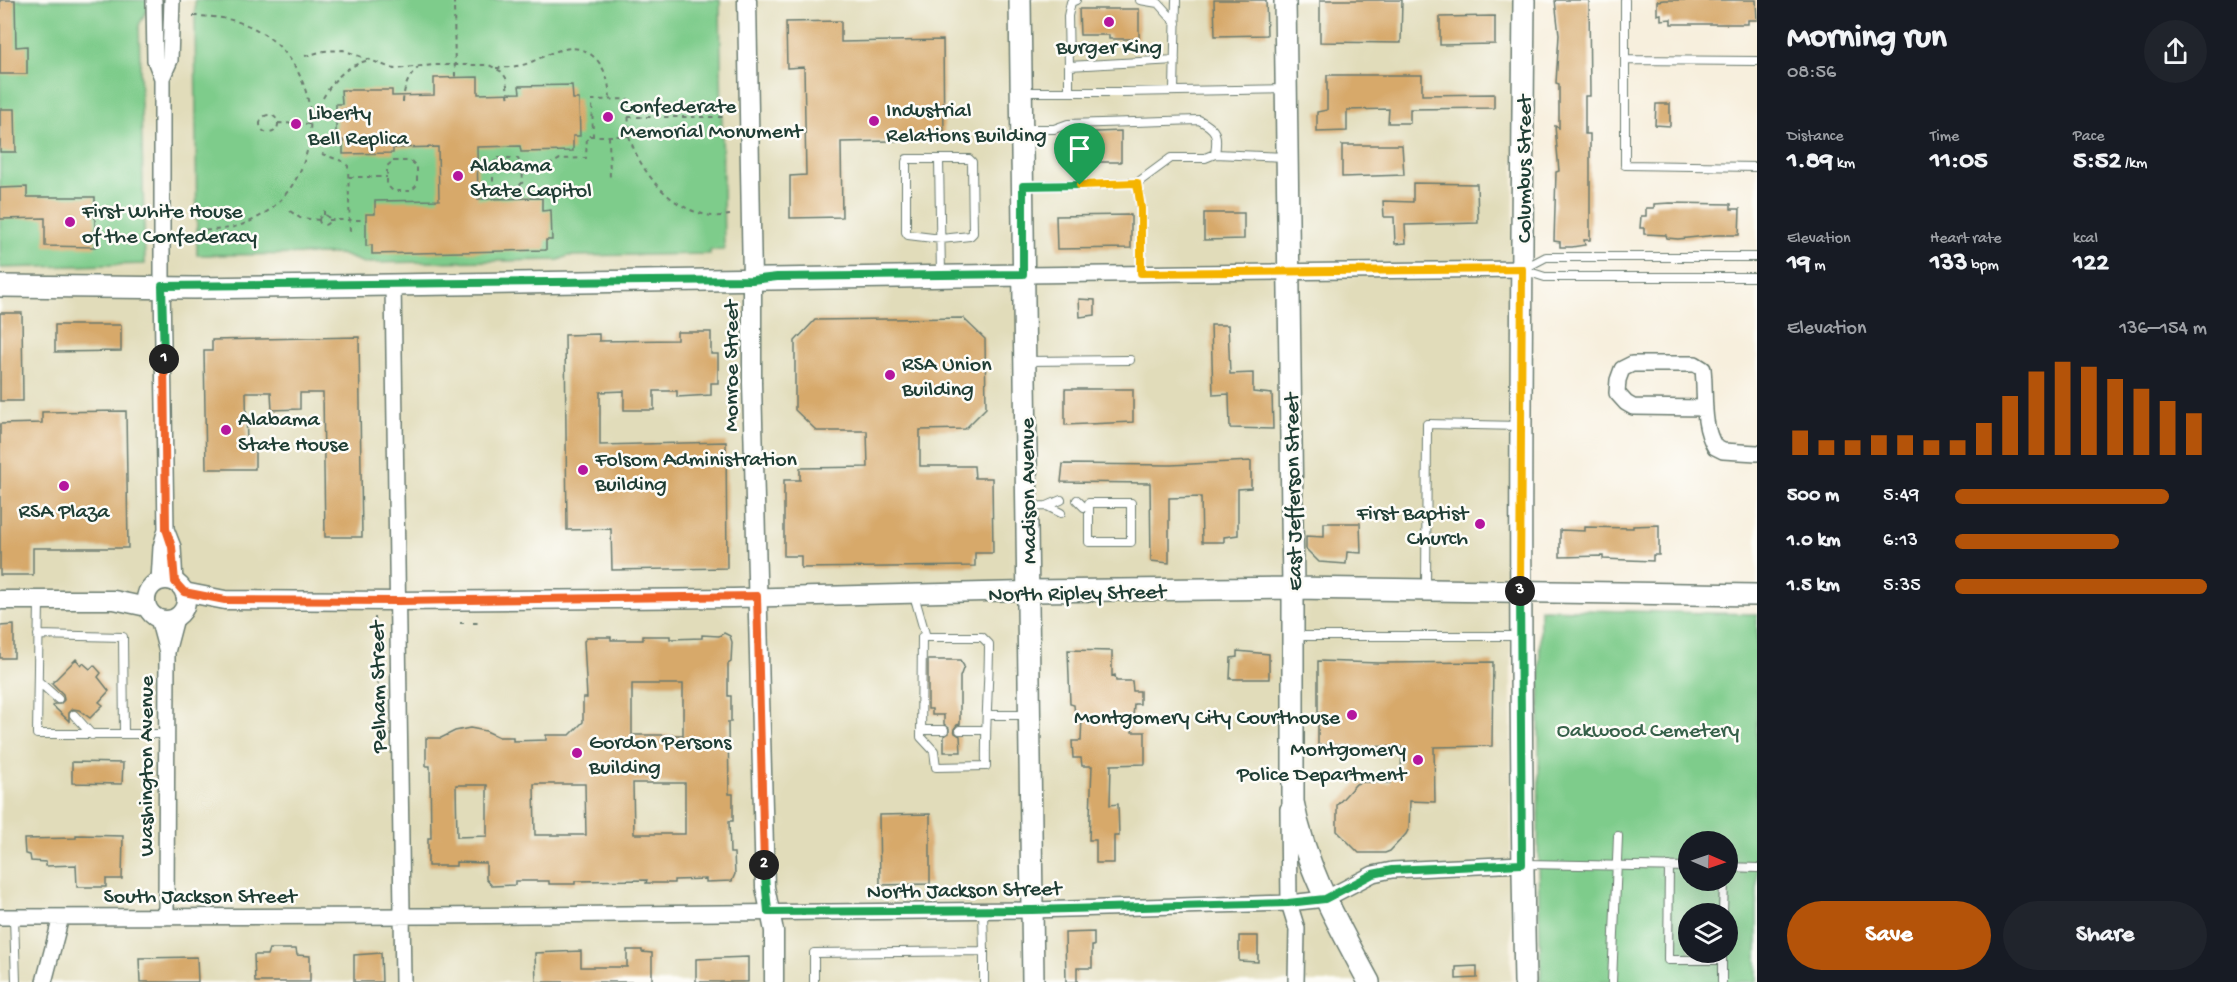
<!DOCTYPE html>
<html lang="en">
<head>
<meta charset="utf-8">
<style>
	:root { --surface:#171b24; --page:#20242c; --text:#f1f3f6; --muted:#9ea1a6; --accent:#b45309 }
	body { margin:0; font-family:"Gochi Hand",sans-serif; background:var(--page); color:var(--text); height:100vh; display:flex; flex-direction:column; font-size:22px; white-space:nowrap }
	* { box-sizing:border-box; margin:0 }
	p { font-size:20px; color:var(--muted) }
	.icon { flex:none; width:33px; height:33px; fill:none; stroke:currentColor; stroke-width:2; stroke-linecap:round; stroke-linejoin:round }
	.map { position:relative; flex:1; overflow:hidden }
	.panel { display:flex; flex-direction:column; background:var(--surface); width:480px }
	.panel>* { flex:none }
	.needle { width:39px; rotate:92deg }
	.fabs { position:absolute; left:1678px; top:831px; display:grid; gap:12px }
	.fabs a { display:grid; place-items:center; width:60px; height:60px; border-radius:50%; background:var(--surface); box-shadow:0 6px 24px #0002; font-size:30px }
	.pin { position:absolute; display:grid; place-items:center; width:51px; height:51px; color:#fff; margin:-62px -26px; border-radius:50% 50% 50% 0; rotate:-45deg; box-shadow:0 0 6px #0007 }
	.pin .icon { rotate:45deg }
	.km { position:absolute; width:30px; height:30px; margin:-15px; border-radius:50%; background:#222; color:#fff; font-size:16px; line-height:30px; text-align:center }
	.round { display:grid; place-items:center; flex:none; width:63px; height:63px; border-radius:32px; background:var(--page) }
	.head { display:flex; align-items:center; justify-content:space-between; height:102px; padding:0 30px }
	h1 { font-size:33px; font-weight:800; line-height:45px }
	.figures { display:grid; grid-template-columns:repeat(3,1fr); gap:9px; height:102px; padding:6px 30px }
	.figures div { display:grid; align-content:center }
	.figures b { font-size:26px; font-weight:800 }
	.figures small { font-size:16px; font-weight:400 }
	.figures p { font-size:16px }
	.chart { height:168px; padding:12px 30px }
	.chart p { display:flex; justify-content:space-between }
	.chart svg { width:100%; height:108px; margin-top:6px; stroke:var(--accent); stroke-width:6 }
	.action { display:flex; gap:12px; margin-top:auto; padding:12px 30px }
	.action a { flex:1; height:69px; border-radius:36px; background:var(--accent); color:#fff; font-size:24px; font-weight:800; line-height:69px; text-align:center }
	.action a+a { background:var(--page); color:var(--text) }
	ul { padding:0 30px; list-style:none; font-size:20px }
	li { display:grid; grid-template-columns:96px 72px 1fr; align-items:center; height:45px }
	li i { height:15px; border-radius:8px; background:var(--accent) }
	main { display:flex; flex:1; min-height:0 }
	.map>svg:first-child { display:block }
	.built { fill:#e1dcba }
	.green { fill:#7ecc8b; stroke:#4e8460; stroke-width:1.5; fill-rule:evenodd }
	.building { fill:#d7a96a; fill-rule:evenodd }
	.lines { fill:none; stroke-linecap:round; stroke-linejoin:round }
	.service-casing { stroke:#6b7b6f; stroke-width:10 }
	.minor-casing { stroke:#6b7b6f; stroke-width:18 }
	.tertiary-casing { stroke:#6b7b6f; stroke-width:21 }
	.secondary-casing { stroke:#6b7b6f; stroke-width:24 }
	.path { stroke:#6b7b6f; stroke-width:2; stroke-dasharray:4.5 4.5; stroke-linecap:butt }
	.service { stroke:#fff; stroke-width:8 }
	.minor { stroke:#fff; stroke-width:15 }
	.tertiary { stroke:#fff; stroke-width:18 }
	.secondary { stroke:#fff; stroke-width:21 }
	.split-1-casing { stroke:#fff; stroke-width:12 }
	.split-2-casing { stroke:#fff; stroke-width:12 }
	.split-3-casing { stroke:#fff; stroke-width:12 }
	.split-4-casing { stroke:#fff; stroke-width:12 }
	.split-1 { stroke:#22a559; stroke-width:8 }
	.split-2 { stroke:#f0652b; stroke-width:8 }
	.split-3 { stroke:#22a559; stroke-width:8 }
	.split-4 { stroke:#f5b400; stroke-width:8 }
	.poi-dot { fill:#b5179e; stroke:#fdfcf7; stroke-width:2 }
	.labels { text-anchor:middle; stroke-width:5; stroke-linejoin:round; paint-order:stroke }
	.poi-label { font-size:22px; fill:#1f3d34; stroke:#fdfcf7; text-anchor:start }
	.street-label { font-size:22px; fill:#1f3d34; stroke:#fdfcf7 }
	.park-label { font-size:22px; fill:#37614a; stroke:#fdfcf7 }
</style>
</head>
<body>
<main>
<div class="map">
<svg width="1757" height="982" viewBox="0 0 1757 982">
	<rect width="100%" height="100%" fill="#fdfcf7"/>
	<filter id="ink" filterUnits="userSpaceOnUse"><feTurbulence type="fractalNoise" baseFrequency=".0167" numOctaves="2"/><feDisplacementMap in="SourceGraphic" scale="12" xChannelSelector="R" yChannelSelector="G"/><feConvolveMatrix kernelMatrix="1 2 1 2 8 2 1 2 1" color-interpolation-filters="sRGB"/></filter>
	<filter id="wash" filterUnits="userSpaceOnUse"><feTurbulence type="fractalNoise" baseFrequency=".008" numOctaves="4" result="noise"/><feDisplacementMap in="SourceGraphic" scale="24" xChannelSelector="R" yChannelSelector="G"/><feGaussianBlur stdDeviation="1.35" result="paint"/><feColorMatrix in="noise" values="0 0 0 0 0 0 0 0 0 0 0 0 0 0 0 0 0 1.4 0 .05"/><feComposite in="paint" operator="in"/></filter>
	<g filter="url(#wash)">
		<rect width="100%" height="100%" fill="#f7efdd"/>
		<!-- built -->
		<path class="built" d="M0,0H1515L1511,608V982H0Z"/>
		<!-- green -->
		<path class="green" d="M0,0H147V10L139,25L145,264L0,268Z
			M195,0H720L724,250H710V254L568,256L559,260L364,263L340,254L197,255Z
			M1540,609L1757,614V982H1541L1538,867ZM1689,842H1728V880H1689ZM1689,914H1728V952H1689Z"/>
		<g id="blocks">
			<!-- building -->
			<path class="building" d="M0,0H15L16,47L27,46V74H0Z
				M1214,0H1266L1267,35L1215,36Z
				M1320,0H1402L1401,43L1320,42Z
				M1555,0H1589L1590,96H1585V134H1590V240H1584L1585,245L1572,247H1560V242L1554,241L1556,172L1559,171L1555,126L1559,128V84L1556,83L1559,35Z
				M1664,0H1756L1757,20H1748V24H1671V19L1661,20V14L1657,15V1Z
				M1079,9H1139V39H1109V35H1080Z
				M1495,16V44L1440,45V17Z
				M841,21V42L943,40L944,140L841,142L842,217L790,218V176L806,175L804,67L787,68L786,22Z
				M1327,75H1422V95L1494,94V108L1410,109V123H1388L1389,109L1347,110V131L1317,132V112L1327,110Z
				M478,77V94L520,93L519,86L572,85L573,99H579L580,136H573V151L521,152L520,146L477,147L478,199L542,198V211L551,210L552,240H546V250L372,254V245L366,246V214H375V201L439,200L438,147L393,148V153L343,154V140L336,141V104H342L341,90H392V96L434,95V78Z
				M1656,104H1670V126L1655,125Z
				M0,109H15L16,152H0Z
				M1121,131V162H1073V133Z
				M1342,145H1402L1404,175L1342,177Z
				M1413,183L1477,184L1478,223L1405,225L1406,243L1395,244L1394,217H1384L1383,201L1413,202Z
				M27,187V197H95V247L45,246V218L0,219V188Z
				M1670,203L1731,204V209H1740L1739,235H1717L1678,239L1667,238L1666,235L1644,234V228H1640L1641,216H1646V208H1654V204Z
				M1204,213H1244V239L1204,240Z
				M1131,215V248L1057,249L1056,216Z
				M1079,299L1095,300V315L1080,317Z
				M0,313H22L23,401H0Z
				M963,318L985,339L986,408L965,429L920,430V466H974L975,478H992L993,553H975V566L801,568V556H784V480H800V468L868,467L867,431H817L795,410V341L815,320Z
				M55,325H121V351L55,352Z
				M1211,325H1228L1230,374L1253,373V392L1272,394L1273,429L1230,428L1229,394L1213,395Z
				M677,332H711V354H718V383H711V395L677,397V391H654V410H624V391L600,392V445L726,442L727,568L612,570L611,529L567,530L565,335L599,334V341L677,340Z
				M359,337L362,537H325L323,393H300V409L272,410L271,392H246L247,450H255V469H206L204,351H212V340Z
				M1065,389H1133V422L1065,425Z
				M126,411L128,548H33V575H0V424L42,423V412Z
				M1251,461V488L1238,489V535L1224,537V542H1202L1201,497L1169,498V563L1151,561L1150,483L1061,482L1063,464L1171,465Z
				M1324,523H1360L1361,553L1347,552L1346,564L1319,562L1306,549V536L1324,537Z
				M1659,525V555H1653V561L1603,559V556L1560,557V530L1585,531V527L1633,528V526Z
				M14,625V658H0V626Z
				M724,633L730,636L732,642L731,662L728,664V696H731V722H728L729,794H733V821H729L730,853H734L735,874L732,881L706,882V879L674,880V883H646L647,880L575,881V884H549V881H515V885L492,886L486,879V863L456,862V866H428V838H431L430,766H426V738H441L455,731L470,728L486,731L499,737H513V741L546,740V735H570L583,722V698H587L584,641L588,637H611V640H643V636H670V639L702,638V635L719,636ZM632,684H683V735H632ZM633,783H685V834H634ZM534,784H585L586,835H535ZM456,785H487V836L457,837Z
				M1068,650L1112,651V676L1115,675L1116,681H1132L1133,691H1140V704H1134L1132,732H1145V764L1111,765L1110,805L1118,804L1119,836H1114V863H1096V840H1089L1092,766H1082L1081,758H1073L1072,741H1081L1082,715H1075L1074,705L1070,704Z
				M1237,651L1269,654V679H1230L1231,658L1237,657Z
				M76,659L81,665L83,663L90,669L94,665L101,673L98,677L109,691L99,702L103,705L90,718L79,710L73,709L69,713V721L53,706L54,704H60L64,700L63,694L52,683Z
				M928,660H960L964,666L960,677V724L957,725L954,729L955,733L960,736L961,752H944V736L949,733V728L944,724V715H932V709H928Z
				M1318,661L1379,663L1493,662L1492,746L1434,747L1435,802L1410,801L1409,828L1406,834L1390,851L1385,853H1359L1337,831V805L1356,784L1362,782L1390,783V773H1401L1402,747L1318,745Z
				M72,762L123,763L122,784L72,783Z
				M930,814V884L880,885L879,815Z
				M76,835L123,836L122,879H106V887H77L76,865L46,866V862L31,861L30,855L25,854L24,839L76,838Z
				M1094,932V946H1092V968H1077V982H1066L1065,933Z
				M1239,936H1258V962L1239,961Z
				M269,949H296L297,955L310,956V982H255L254,955H267Z
				M627,950H642V952L652,953V982H536L535,953L581,951V967H627Z
				M381,953L382,982H354V955Z
				M197,957L198,982H140L139,958Z
				M748,957V982H696V959Z
				M1477,966V978L1456,979V967Z"/>
		</g>
	</g>
	<g filter="url(#ink)">
		<use href="#blocks" fill-opacity="0" stroke="#6b7b6f" stroke-width="1.5"/>
		<g class="lines">
			<!-- service casing -->
			<g class="service-casing">
				<path id="service" d="M1140,0L1158,3L1176,23
					M1625,0V165L1757,167
					M1625,60L1757,61
					M1069,66L1068,16L1071,2L1076,0
					M1174,91L1176,0
					M1022,92H1121L1286,89
					M1069,92V66L1175,60
					M1022,129H1054L1068,124L1199,120C1217,129 1218,135 1215,154L1205,158H1171L1137,183L1024,186
					M1215,154L1285,157
					M907,159H969L972,162L973,233L970,236L941,239L908,235L906,232V162Z
					M939,160L941,274
					M1137,183L1141,208V273
					M1523,269L1546,257H1757
					M1523,270L1545,277H1757
					M1026,361L1130,360
					M1077,500L1084,507L1089,508V542H1131V503H1089V508
					M1047,506L1061,513
					M1028,507L1047,506L1061,500
					M1426,588L1427,424L1520,426
					M914,595L926,637
					M38,635L123,637L124,734H37L39,601
					M1296,636H1521
					M922,637H982L989,644C989,685 985,725 986,766L936,767L934,751L921,737Z
					M38,681L58,699
					M74,715L92,735
					M988,715H1029
					M921,730H944
					M960,730H985
					M124,734H166
					M1526,864L1689,867
					M1669,866L1668,960H1722
					M1728,867L1757,868
					M983,911L984,951
					M1723,914L1724,880
					M14,917L16,982
					M814,982V953L984,951V982
					M1612,982L1618,836
					M1722,982V952"/>
			</g>
			<!-- minor casing -->
			<g class="minor-casing">
				<path id="minor" d="M154,0L155,60L162,78V286L166,529L173,547L175,582
					M162,78L170,60L172,0
					M1023,275L1522,269
					M393,284L403,982
					M1705,408L1633,407L1626,403L1617,393L1618,380L1622,369L1632,364H1695L1703,369C1706,396 1701,424 1715,447L1723,451L1757,453
					M159,581L161,547L166,529
					M158,618L167,652L166,917
					M167,652L176,618
					M1288,809L1289,903L1297,929L1296,982
					M0,917L430,916L1032,910L1289,903L1325,899L1373,874L1392,870L1522,864
					M44,982L61,917"/>
			</g>
			<!-- tertiary casing -->
			<g class="tertiary-casing">
				<path id="tertiary" d="M747,0L752,280V383L765,887L774,931V982
					M146 600a20 20 0 1 1 40 0a20 20 0 1 1-40 0Z
					M184,592L225,600L398,601L733,598L1028,591
					M0,600H114L147,607"/>
			</g>
			<!-- secondary casing -->
			<g class="secondary-casing">
				<path id="secondary" d="M1020,0L1033,982
					M1285,0L1293,588V802C1305,867 1338,924 1369,982
					M1524,0C1521,327 1518,655 1525,982
					M0,286L195,288L1023,275
					M1028,591L1293,588L1757,595"/>
			</g>
			<!-- path -->
			<path class="path" d="M454,0L455,78
				M193,16C217,16 238,19 259,31C334,75 325,193 244,224C228,230 211,230 194,231
				M305,56L324,51L343,50L394,69L433,65H489L502,72L506,78L509,101
				M496,68C507,67 518,67 529,63C552,53 576,37 597,60C607,72 609,84 610,99
				M323,98C334,78 348,64 371,60
				M628,99L629,136H593L592,100Z
				M403,102C404,88 407,78 418,68
				M260 124a9 9 0 1 1 18 0a9 9 0 1 1-18 0Z
				M628,117H727
				M278,123L312,124
				M609,136L610,181
				M629,136C640,171 669,208 707,215C715,217 723,216 730,215
				M322,154L342,161L348,166L350,235
				M498,158H517L522,164L523,182L517,188H499L493,184V164Z
				M393,161H411L417,167V185L411,191H393L387,185V166Z
				M523,173L538,171L560,159L586,158L587,136H593
				M349,177H387
				M290,211L300,218L319,220
				M319 220a5 5 0 1 1 10 0a5 5 0 1 1-10 0Z
				M324,215V207
				M329,220H366
				M375,617L379,716
				M460,623H464
				M473,623H479"/>
			<!-- service -->
			<use href="#service" class="service"/>
			<!-- minor -->
			<use href="#minor" class="minor"/>
			<!-- tertiary -->
			<use href="#tertiary" class="tertiary"/>
			<!-- secondary -->
			<use href="#secondary" class="secondary"/>
		</g>
	</g>
	<g class="lines" filter="url(#ink)">
		<!-- split-1 casing -->
		<g class="split-1-casing">
			<path id="split-1" d="M164,359L162,286L752,280L777,277L1023,274V186L1080,185"/>
		</g>
		<!-- split-2 casing -->
		<g class="split-2-casing">
			<path id="split-2" d="M164,359L166,529L172,547L175,582L184,592L225,600L398,601L757,596L764,865"/>
		</g>
		<!-- split-3 casing -->
		<g class="split-3-casing">
			<path id="split-3" d="M764,865L768,912L1032,910L1288,903L1325,899L1373,874L1392,870L1522,864L1520,591"/>
		</g>
		<!-- split-4 casing -->
		<g class="split-4-casing">
			<path id="split-4" d="M1080,185L1137,183L1141,208V273L1522,269L1520,591"/>
		</g>
		<!-- split-1 -->
		<use href="#split-1" class="split-1"/>
		<!-- split-2 -->
		<use href="#split-2" class="split-2"/>
		<!-- split-3 -->
		<use href="#split-3" class="split-3"/>
		<!-- split-4 -->
		<use href="#split-4" class="split-4"/>
	</g>
	<!-- markers -->
	<g class="poi-dot">
		<circle cx="1109" cy="22" r="6"/>
		<circle cx="608" cy="117" r="6"/>
		<circle cx="874" cy="121" r="6"/>
		<circle cx="296" cy="124" r="6"/>
		<circle cx="458" cy="176" r="6"/>
		<circle cx="70" cy="222" r="6"/>
		<circle cx="890" cy="375" r="6"/>
		<circle cx="226" cy="430" r="6"/>
		<circle cx="583" cy="470" r="6"/>
		<circle cx="64" cy="486" r="6"/>
		<circle cx="1480" cy="524" r="6"/>
		<circle cx="1352" cy="715" r="6"/>
		<circle cx="577" cy="753" r="6"/>
		<circle cx="1418" cy="760" r="6"/>
	</g>
	<g class="labels">
		<!-- poi labels -->
		<g class="poi-label">
			<text x="1109" y="53" text-anchor="middle">Burger King</text>
			<text x="620" y="112">Confederate<tspan x="620" dy="25">Memorial Monument</tspan></text>
			<text x="886" y="116">Industrial<tspan x="886" dy="25">Relations Building</tspan></text>
			<text x="308" y="119">Liberty<tspan x="308" dy="25">Bell Replica</tspan></text>
			<text x="470" y="171">Alabama<tspan x="470" dy="25">State Capitol</tspan></text>
			<text x="82" y="217">First White House<tspan x="82" dy="25">of the Confederacy</tspan></text>
			<text x="902" y="370">RSA Union<tspan x="902" dy="25">Building</tspan></text>
			<text x="238" y="425">Alabama<tspan x="238" dy="25">State House</tspan></text>
			<text x="595" y="465">Folsom Administration<tspan x="595" dy="25">Building</tspan></text>
			<text x="64" y="517" text-anchor="middle">RSA Plaza</text>
			<text x="1468" y="519" text-anchor="end">First Baptist<tspan x="1468" dy="25">Church</tspan></text>
			<text x="1340" y="723" text-anchor="end">Montgomery City Courthouse</text>
			<text x="589" y="748">Gordon Persons<tspan x="589" dy="25">Building</tspan></text>
			<text x="1406" y="755" text-anchor="end">Montgomery<tspan x="1406" dy="25">Police Department</tspan></text>
		</g>
		<!-- street labels -->
		<g class="street-label">
			<text transform="translate(1522 169) rotate(-90)" y="8">Columbus Street</text>
			<text transform="translate(729 366) rotate(-90)" y="8">Monroe Street</text>
			<text transform="translate(1026 491) rotate(-91)" y="8">Madison Avenue</text>
			<text transform="translate(1291 492) rotate(-91)" y="8">East Jefferson Street</text>
			<text transform="translate(1077 591) rotate(-1)" y="8">North Ripley Street</text>
			<text transform="translate(376 687) rotate(-91)" y="8">Pelham Street</text>
			<text transform="translate(144 766) rotate(-90)" y="8">Washington Avenue</text>
			<text transform="translate(964 888) rotate(-1)" y="8">North Jackson Street</text>
			<text x="200" y="902">South Jackson Street</text>
		</g>
		<!-- park labels -->
		<g class="park-label">
			<text x="1648" y="736">Oakwood Cemetery</text>
		</g>
	</g>
</svg>
<div class="fabs">
<a><svg class="needle" viewBox="-14 -14 28 28"><path d="M0-13l5 13h-10z" fill="#e53935"/><path d="M0 13l5-13h-10z" fill="#9ea1a6"/></svg></a>
<a><svg class="icon" aria-label="layers" viewBox="0 0 24 24"><path d="M12 4l9 5-9 5-9-5zM3 14l9 5 9-5"/></svg></a>
</div>
<div class="pin" style="left:1080px;top:185px;background:#1e9e55"><svg class="icon" aria-label="arrive" viewBox="0 0 24 24"><path d="M6 21V4h12l-3 4 3 4H6"/></svg></div>
<b class="km" style="left:164px;top:359px">1</b>
<b class="km" style="left:764px;top:865px">2</b>
<b class="km" style="left:1520px;top:591px">3</b>
</div>
<section class="panel">
<div class="head"><div><h1>Morning run</h1><p>08:56</p></div><a class="round"><svg class="icon" aria-label="share" viewBox="0 0 24 24"><path d="M12 15V3M7 8l5-5 5 5M5 13v7h14v-7"/></svg></a></div>
<div class="figures">
<div><p>Distance</p><b>1.89<small> km</small></b></div>
<div><p>Time</p><b>11:05</b></div>
<div><p>Pace</p><b>5:52<small> /km</small></b></div>
</div>
<div class="figures">
<div><p>Elevation</p><b>19<small> m</small></b></div>
<div><p>Heart rate</p><b>133<small> bpm</small></b></div>
<div><p>kcal</p><b>122</b></div>
</div>
<div class="chart"><p><span>Elevation</span>136–154 m</p>
<svg viewBox="0 0 160 44" preserveAspectRatio="none"><path d="M5 44V34M15 44V38M25 44V38M35 44V36M45 44V36M55 44V38M65 44V38M75 44V31M85 44V20M95 44V10M105 44V6M115 44V8M125 44V13M135 44V17M145 44V22M155 44V27"/></svg>
</div>
<ul>
<li><b>500 m</b>5:49<i style="width:85%"></i></li>
<li><b>1.0 km</b>6:13<i style="width:65%"></i></li>
<li><b>1.5 km</b>5:35<i style="width:100%"></i></li>
</ul>
<div class="action"><a>Save</a><a>Share</a></div>
</section>
</main>
</body>
</html>
